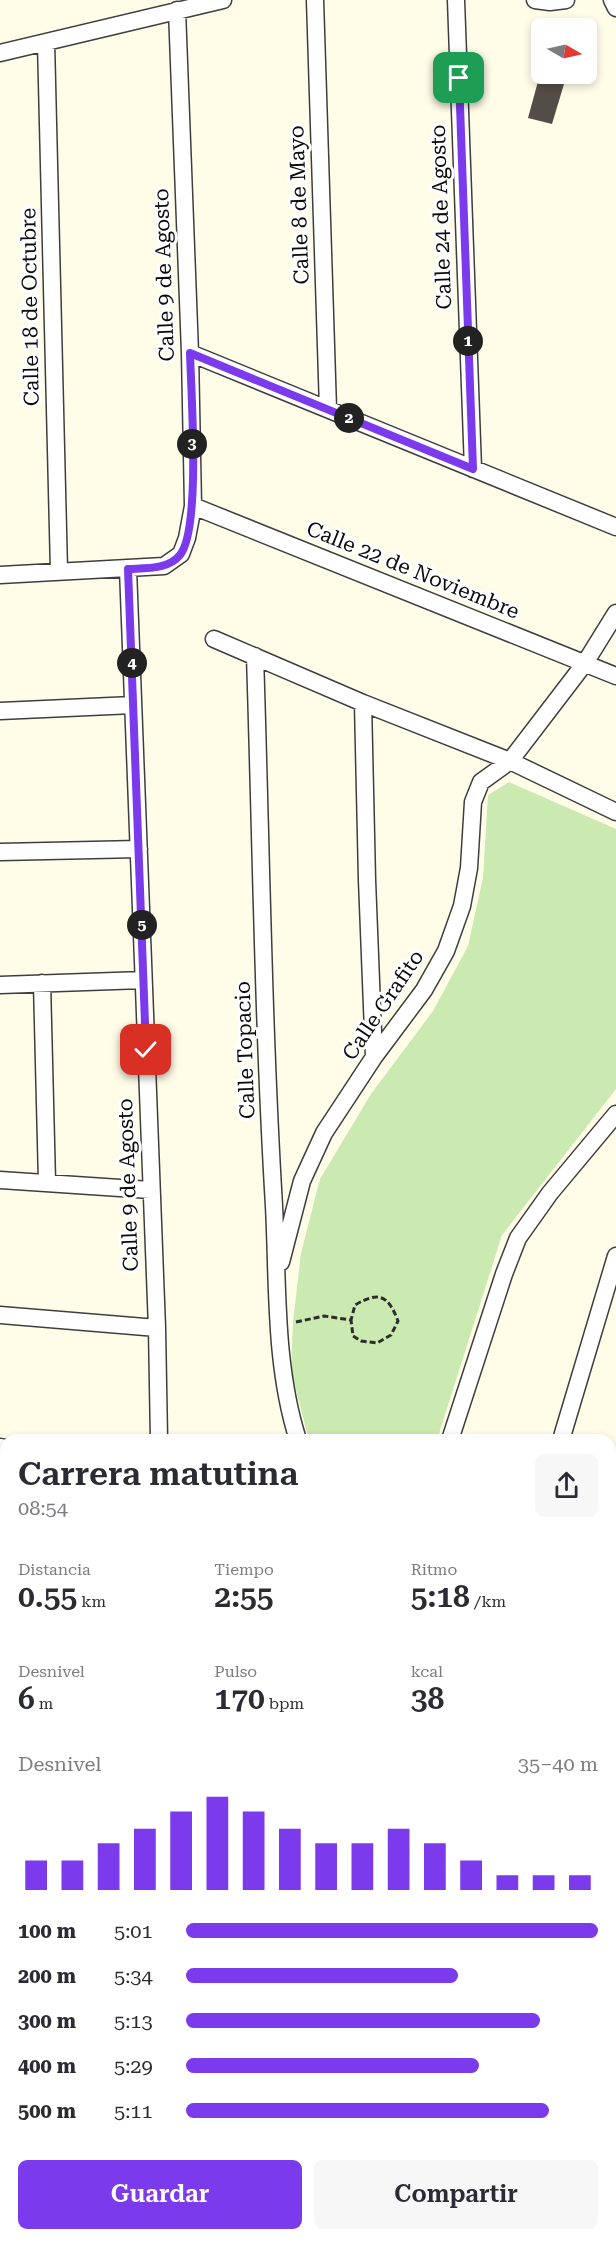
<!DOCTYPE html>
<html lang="es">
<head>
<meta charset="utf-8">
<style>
	:root { --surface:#fff; --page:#f7f7f7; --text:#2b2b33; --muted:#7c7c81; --accent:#7c3aed }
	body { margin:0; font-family:"Roboto Serif",serif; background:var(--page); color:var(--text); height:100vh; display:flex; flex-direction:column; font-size:22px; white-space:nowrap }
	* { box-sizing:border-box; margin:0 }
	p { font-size:20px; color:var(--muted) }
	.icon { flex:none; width:33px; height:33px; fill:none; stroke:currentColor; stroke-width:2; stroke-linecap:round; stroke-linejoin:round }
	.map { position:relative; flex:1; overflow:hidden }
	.sheet { position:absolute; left:0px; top:1434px; width:616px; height:807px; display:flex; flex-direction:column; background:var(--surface); border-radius:18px 18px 0 0; box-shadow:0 3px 9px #0003 }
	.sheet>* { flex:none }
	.needle { width:39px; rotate:99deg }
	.controls { position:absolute; left:531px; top:18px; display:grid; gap:12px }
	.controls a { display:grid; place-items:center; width:66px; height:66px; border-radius:9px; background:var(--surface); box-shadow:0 3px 9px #0003; font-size:30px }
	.pin { position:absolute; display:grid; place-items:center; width:51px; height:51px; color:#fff; margin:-26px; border-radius:12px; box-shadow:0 3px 9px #0006 }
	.km { position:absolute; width:30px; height:30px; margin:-15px; border-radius:50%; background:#222; color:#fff; font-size:16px; line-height:30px; text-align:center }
	.round { display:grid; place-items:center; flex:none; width:63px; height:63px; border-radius:9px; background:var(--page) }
	.summary { display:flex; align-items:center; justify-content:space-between; height:102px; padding:0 18px }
	h1 { font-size:33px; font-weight:600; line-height:45px }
	.metrics { display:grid; grid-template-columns:repeat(3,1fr); gap:9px; height:102px; padding:6px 18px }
	.metrics div { display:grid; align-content:center }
	.metrics b { font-size:30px; font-weight:600 }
	.metrics small { font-size:16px; font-weight:400 }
	.metrics p { font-size:16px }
	.chart { height:168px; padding:12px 18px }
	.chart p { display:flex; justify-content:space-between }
	.chart svg { width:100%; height:108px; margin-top:6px; stroke:var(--accent); stroke-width:6 }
	.primary-button { display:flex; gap:12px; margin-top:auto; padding:12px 18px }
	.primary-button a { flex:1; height:69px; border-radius:9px; background:var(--accent); color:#fff; font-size:24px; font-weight:600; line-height:69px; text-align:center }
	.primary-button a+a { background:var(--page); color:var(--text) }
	ul { padding:0 18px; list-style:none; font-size:20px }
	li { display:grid; grid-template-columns:96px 72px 1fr; align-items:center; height:45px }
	li i { height:15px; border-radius:8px; background:var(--accent) }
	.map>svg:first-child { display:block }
	.green { fill:#caeab1 }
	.building { fill:#544d47 }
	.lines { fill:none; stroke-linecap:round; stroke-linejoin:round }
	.minor-casing { stroke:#3e3e3e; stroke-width:19 }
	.path { stroke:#2d2d2d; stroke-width:3; stroke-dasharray:6 3; stroke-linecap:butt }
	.minor { stroke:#fff; stroke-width:16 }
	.route-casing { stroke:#fff; stroke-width:12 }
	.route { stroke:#7c3aed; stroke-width:8 }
	.labels { text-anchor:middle; stroke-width:6; stroke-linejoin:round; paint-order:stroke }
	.street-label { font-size:21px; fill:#0b0b0b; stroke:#fff }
</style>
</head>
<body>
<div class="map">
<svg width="616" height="2241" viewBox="0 0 616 2241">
	<rect width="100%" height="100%" fill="#fffce8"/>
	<!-- green -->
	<path class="green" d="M509,782L616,829V1089L502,1235L437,1440H309L291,1371L293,1322L301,1253L320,1179L371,1094L433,1011L468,946L483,878L488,795Z"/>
	<!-- building -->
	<path class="building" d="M540,74H567L552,124L528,118Z"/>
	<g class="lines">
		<!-- minor casing -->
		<g class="minor-casing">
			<path id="minor" d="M315,0L328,409
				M456,0L473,469
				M535,0L550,2L566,0
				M612,0L616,8
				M46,42L59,571
				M0,53L223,0
				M190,353L616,527
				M193,506L616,676
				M128,569L157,1328L159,1440
				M0,575L164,566L181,554L187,538L193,506L190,353L177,10
				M214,639L363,703L510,761L616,812
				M255,656C261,839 263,1023 274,1206C278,1283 274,1365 298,1440
				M363,703L367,880L374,1057
				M0,711L133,705
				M0,852L139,849
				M42,983L47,1182
				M0,985L143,980
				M0,1180L150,1190
				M281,1262L302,1181L324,1133L374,1057L424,990L446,951L462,906L469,868L473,802L481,782L510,761L585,663L616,613
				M0,1315L157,1328
				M450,1440L504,1274L518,1238L550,1193L616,1114
				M561,1440L616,1256
				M0,1447L6,1448
				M610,1558L616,1559
				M0,1580L6,1581
				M0,1651L6,1660
				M610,1681L616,1689
				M0,1870L6,1879
				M610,1927L616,1931
				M0,2083L6,2092
				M610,2123L616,2131
				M0,2124H6
				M610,2150L616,2147
				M494,2235V2241
				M520,2235V2241"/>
		</g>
		<!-- path -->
		<path class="path" d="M296,1322L324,1316L351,1320L355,1305C379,1291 388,1295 398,1321L391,1335L377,1343L361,1341L353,1336L351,1320"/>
		<!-- minor -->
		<use href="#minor" class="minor"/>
	</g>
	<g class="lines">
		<!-- route casing -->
		<g class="route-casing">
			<path id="route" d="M146,1050L128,569C145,568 168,570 180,555C201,529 191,392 190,353L473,469L459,78"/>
		</g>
		<!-- route -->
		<use href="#route" class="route"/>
	</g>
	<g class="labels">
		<!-- street labels -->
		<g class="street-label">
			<text transform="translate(299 205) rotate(-92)" y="7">Calle 8 de Mayo</text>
			<text transform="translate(441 217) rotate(-92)" y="7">Calle 24 de Agosto</text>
			<text transform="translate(164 275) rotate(-92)" y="7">Calle 9 de Agosto</text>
			<text transform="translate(30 307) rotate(-91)" y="7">Calle 18 de Octubre</text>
			<text transform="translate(413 570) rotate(22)" y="7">Calle 22 de Noviembre</text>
			<text transform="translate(383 1005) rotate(-56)" y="7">Calle Grafito</text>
			<text transform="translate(245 1050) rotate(-92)" y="7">Calle Topacio</text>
			<text transform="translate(128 1185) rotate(-92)" y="7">Calle 9 de Agosto</text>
		</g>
	</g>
</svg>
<div class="controls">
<a><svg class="needle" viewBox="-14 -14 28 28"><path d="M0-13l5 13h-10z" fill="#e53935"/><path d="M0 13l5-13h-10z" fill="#7c7c81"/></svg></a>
</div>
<div class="pin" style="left:459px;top:78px;background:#1e9e55"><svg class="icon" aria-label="arrive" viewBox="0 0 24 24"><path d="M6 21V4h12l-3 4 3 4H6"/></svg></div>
<div class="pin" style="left:146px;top:1050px;background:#d93025"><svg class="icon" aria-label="check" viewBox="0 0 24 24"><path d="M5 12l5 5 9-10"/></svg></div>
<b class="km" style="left:468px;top:341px">1</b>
<b class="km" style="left:349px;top:418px">2</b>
<b class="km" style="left:192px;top:444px">3</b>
<b class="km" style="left:132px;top:663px">4</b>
<b class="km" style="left:142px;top:925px">5</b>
<section class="sheet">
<div class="summary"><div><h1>Carrera matutina</h1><p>08:54</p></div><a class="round"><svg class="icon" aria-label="share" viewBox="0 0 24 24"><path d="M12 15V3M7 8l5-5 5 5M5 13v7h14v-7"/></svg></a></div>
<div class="metrics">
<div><p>Distancia</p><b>0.55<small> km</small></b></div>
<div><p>Tiempo</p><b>2:55</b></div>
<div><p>Ritmo</p><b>5:18<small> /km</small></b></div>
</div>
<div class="metrics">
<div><p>Desnivel</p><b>6<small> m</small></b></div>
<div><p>Pulso</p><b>170<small> bpm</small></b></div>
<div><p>kcal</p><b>38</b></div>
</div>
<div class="chart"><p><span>Desnivel</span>35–40 m</p>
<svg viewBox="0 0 160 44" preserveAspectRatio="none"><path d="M5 44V32M15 44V32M25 44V25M35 44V19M45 44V12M55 44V6M65 44V12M75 44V19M85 44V25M95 44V25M105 44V19M115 44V25M125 44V32M135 44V38M145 44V38M155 44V38"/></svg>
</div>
<ul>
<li><b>100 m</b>5:01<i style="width:100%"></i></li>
<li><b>200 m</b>5:34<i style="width:66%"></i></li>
<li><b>300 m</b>5:13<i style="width:86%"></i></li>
<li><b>400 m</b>5:29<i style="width:71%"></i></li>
<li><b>500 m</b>5:11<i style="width:88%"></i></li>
</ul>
<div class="primary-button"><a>Guardar</a><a>Compartir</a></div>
</section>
</div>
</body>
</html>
